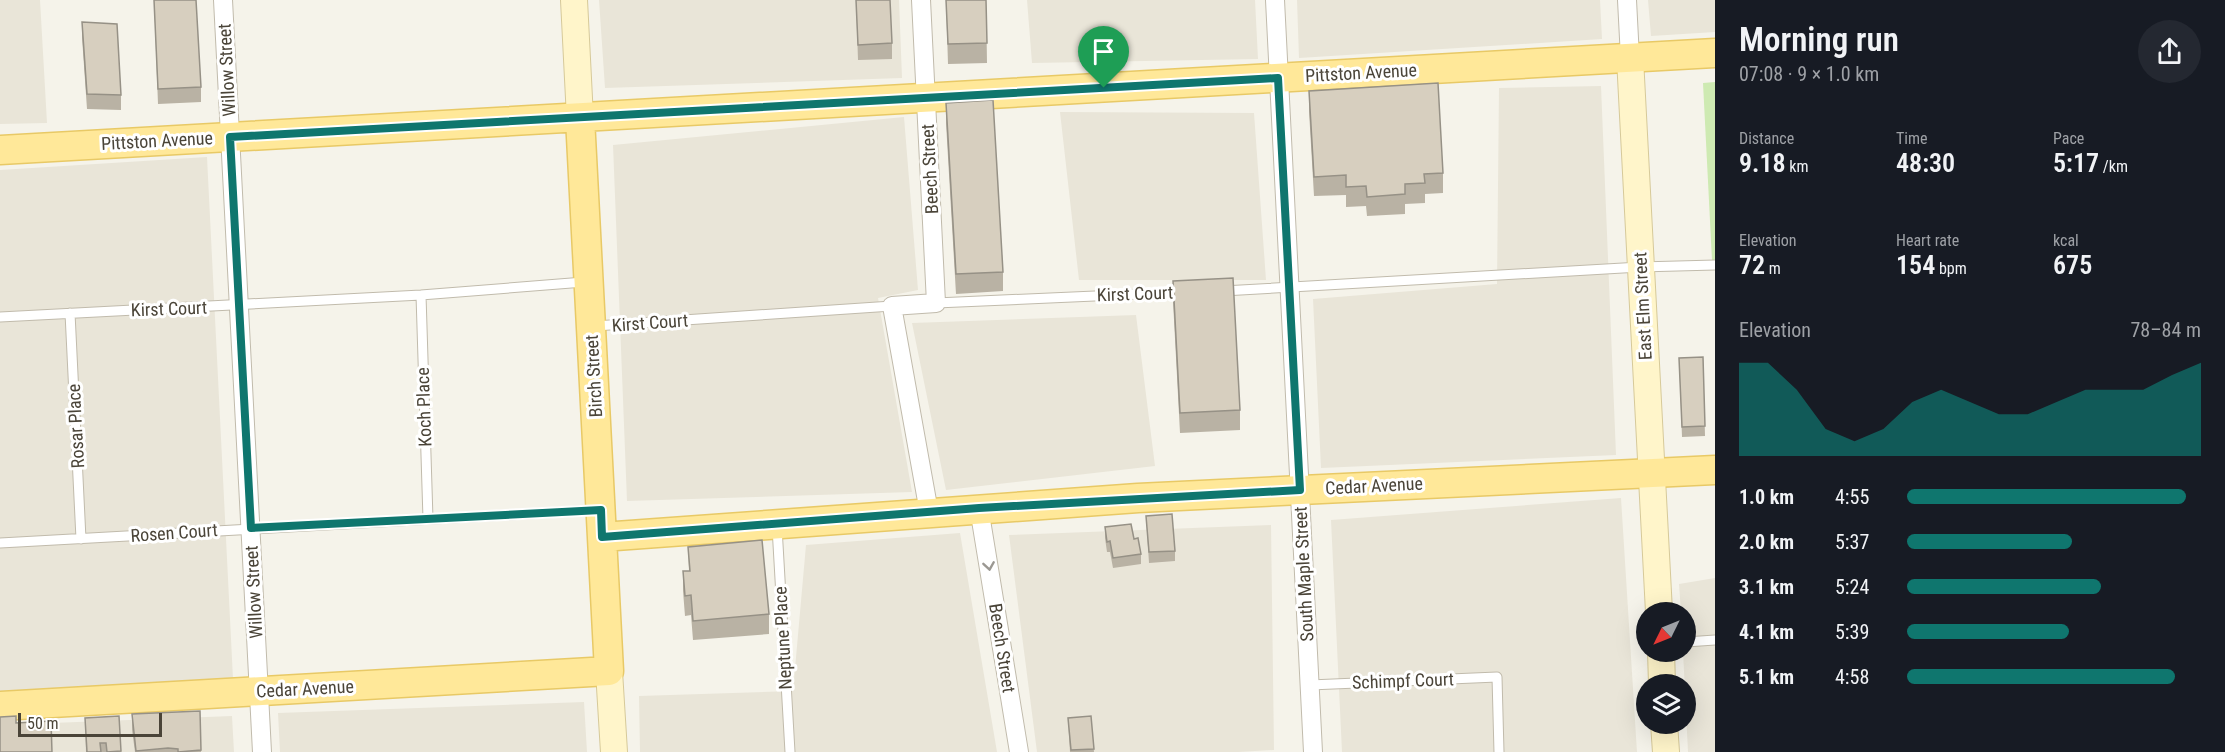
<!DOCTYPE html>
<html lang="en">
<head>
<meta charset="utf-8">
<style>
	:root { --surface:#171b24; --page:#242831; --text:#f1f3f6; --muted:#9ea1a6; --accent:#0f766e }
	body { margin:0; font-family:"Roboto Condensed",sans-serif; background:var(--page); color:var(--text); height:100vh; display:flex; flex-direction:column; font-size:22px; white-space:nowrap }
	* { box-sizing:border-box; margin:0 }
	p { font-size:20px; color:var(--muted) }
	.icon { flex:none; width:33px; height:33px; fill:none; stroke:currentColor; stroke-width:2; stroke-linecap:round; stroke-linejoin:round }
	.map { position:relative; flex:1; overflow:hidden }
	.side { display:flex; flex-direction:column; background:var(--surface); width:510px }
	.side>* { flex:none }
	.needle { width:39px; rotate:227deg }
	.buttons { position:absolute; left:1636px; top:602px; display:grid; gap:12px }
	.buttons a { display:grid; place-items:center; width:60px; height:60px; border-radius:50%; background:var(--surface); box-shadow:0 6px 24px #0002; font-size:30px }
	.scale { position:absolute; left:18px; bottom:15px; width:144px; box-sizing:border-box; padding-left:6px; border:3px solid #4a4438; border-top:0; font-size:16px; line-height:21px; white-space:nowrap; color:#4a4438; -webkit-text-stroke:4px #fff; paint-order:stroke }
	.pin { position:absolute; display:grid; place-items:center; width:51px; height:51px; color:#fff; margin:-62px -26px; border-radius:50% 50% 50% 0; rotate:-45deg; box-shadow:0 0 6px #0007 }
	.pin .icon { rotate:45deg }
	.round { display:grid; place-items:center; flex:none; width:63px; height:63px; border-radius:32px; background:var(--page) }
	.headline { display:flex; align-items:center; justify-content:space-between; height:102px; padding:0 24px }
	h1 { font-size:33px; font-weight:600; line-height:45px }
	.figures { display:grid; grid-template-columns:repeat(3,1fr); gap:9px; height:102px; padding:6px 24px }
	.figures div { display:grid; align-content:center }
	.figures b { font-size:26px; font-weight:600 }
	.figures small { font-size:16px; font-weight:400 }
	.figures p { font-size:16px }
	.chart { height:168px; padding:12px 24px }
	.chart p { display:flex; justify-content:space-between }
	.chart svg { width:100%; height:108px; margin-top:6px; fill:var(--accent); opacity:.7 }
	ul { padding:0 24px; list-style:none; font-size:20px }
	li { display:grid; grid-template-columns:96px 72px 1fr; align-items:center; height:45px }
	li i { height:15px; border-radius:8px; background:var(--accent) }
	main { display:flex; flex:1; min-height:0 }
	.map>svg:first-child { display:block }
	.residential { fill:#e9e5d8 }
	.green { fill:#ceeab2 }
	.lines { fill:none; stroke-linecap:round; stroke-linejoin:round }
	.lane-casing { stroke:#c1bbac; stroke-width:11 }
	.street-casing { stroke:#c1bbac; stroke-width:20 }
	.secondary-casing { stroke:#d6c999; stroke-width:28 }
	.primary-casing { stroke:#e8c966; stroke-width:31 }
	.lane { stroke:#fff; stroke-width:9 }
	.street { stroke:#fff; stroke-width:18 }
	.secondary { stroke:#fff5ca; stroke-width:26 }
	.primary { stroke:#ffe899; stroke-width:28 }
	.wall { fill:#b9b2a4 }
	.building { fill:#d7cfbf; stroke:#969186; stroke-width:1.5 }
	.oneway { stroke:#9b9892 }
	.route-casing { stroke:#fff; stroke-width:12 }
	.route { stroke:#0f766e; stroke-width:8 }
	.labels { text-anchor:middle; stroke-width:6; stroke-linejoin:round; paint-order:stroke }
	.street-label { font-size:18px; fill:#4a4438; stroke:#fff }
</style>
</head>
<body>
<main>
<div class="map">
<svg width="1715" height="752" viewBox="0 0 1715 752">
	<rect width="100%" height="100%" fill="#f5f3ea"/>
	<!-- residential -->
	<path class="residential" d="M0,0H40L47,123L0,124Z
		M599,0H899L902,78L605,88Z
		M1027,0H1255L1258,59L1032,63Z
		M1297,0H1600L1602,39L1299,58Z
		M1648,0H1715V32L1651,36Z
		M1601,86L1616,455L1321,468L1313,299L1497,284L1499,88Z
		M1060,112L1254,113L1266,280H1079Z
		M904,117L918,290L878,298L912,492L627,501L613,145Z
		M207,157L233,679L0,692V170Z
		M1136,315L1155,466L946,490L912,323Z
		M1621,498L1637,752H1342L1331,520Z
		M1271,525L1274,750L1238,752H1037L1009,535Z
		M960,533L997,752H640L639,696L793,691L806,545Z
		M1715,578V752H1688L1683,651H1686V612H1681L1679,584Z
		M584,702L587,752H280L278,713Z
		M232,716L234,752H0V725Z"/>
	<!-- green -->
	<path class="green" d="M1715,82V260H1712L1703,83Z"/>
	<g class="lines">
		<!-- lane casing -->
		<g class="lane-casing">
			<path id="lane" d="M1223,291L1640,267L1715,265
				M421,295L428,519
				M936,303L1185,292
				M70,313L81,539
				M0,317L421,295L584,282
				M595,326L892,306
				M777,527L790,752
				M0,543L598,510
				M1686,642L1715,640
				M1310,685L1497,677L1499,752"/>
		</g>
		<!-- street casing -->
		<g class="street-casing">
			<path id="street" d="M223,0L262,752
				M921,0L936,303L892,306L929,512
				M1275,0L1313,752
				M1627,0L1630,58
				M979,508L1019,752"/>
		</g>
		<!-- secondary casing -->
		<g class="secondary-casing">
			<path id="secondary" d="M574,0L580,118
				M1630,58L1659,612
				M1661,651L1662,684
				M609,671L614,752
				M1664,723L1666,752"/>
		</g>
		<!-- primary casing -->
		<g class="primary-casing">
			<path id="primary" d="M0,150L1715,53
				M602,537L1138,498L1715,470
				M0,706L609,671L580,118"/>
		</g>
		<!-- lane -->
		<use href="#lane" class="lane"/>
		<!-- street -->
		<use href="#street" class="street"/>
		<!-- secondary -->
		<use href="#secondary" class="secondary"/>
		<!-- primary -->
		<use href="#primary" class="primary"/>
	</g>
	<!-- wall -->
	<path class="wall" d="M154,0L201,87V102L158,104Z
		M856,0L892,43V59L858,60Z
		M946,0H986L987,63L948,64Z
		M82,22L121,95V110L87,109L82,37Z
		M1309,91L1443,173V193L1425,194V203L1405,204V214L1367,216L1366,206L1346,207V195L1314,196L1309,111Z
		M946,103L1003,272V291L956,294L946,123Z
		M1173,281L1240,410V430L1180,433L1173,301Z
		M1703,357L1705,436L1682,437L1679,358Z
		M1146,516L1175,551V561L1149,563Z
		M1105,527L1134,539L1141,554V564L1113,568L1110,552H1107L1105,538Z
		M688,547L769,614V634L693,640L691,615L685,616L683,591V571H689Z
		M200,711L201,752H135L132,730V714Z
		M119,716L121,752H86L85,718Z
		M1091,716L1094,752H1070L1068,718Z"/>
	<!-- building -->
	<path class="building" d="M154,0H196L201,87L158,89Z
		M856,0H890L892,43L858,45Z
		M946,0H986L987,43L948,44Z
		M82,22L117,24L121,95L87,94Z
		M1438,83L1443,173L1424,174L1425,183L1405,184V194L1367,197L1366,186L1346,187V175L1314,177L1309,91Z
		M993,100L1003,272L956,274L946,103Z
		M1233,278L1240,410L1180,413L1173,281Z
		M1703,357L1705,426L1682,427L1679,358Z
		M1172,514L1175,551L1149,552L1146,516Z
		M1131,524L1134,539L1138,538L1141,554L1113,558L1110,541L1107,542L1105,527Z
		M762,540L769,614L693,621L691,595L685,596L683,571H690L688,547Z
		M200,711L201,750L178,752V749L168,748L136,751L132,714Z
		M16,716V723L51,721L52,752H0V717Z
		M119,716L121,751L107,752L106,743H100L101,752H87L85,718Z
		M1091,716L1094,749L1071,750L1068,718Z"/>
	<!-- one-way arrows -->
	<defs><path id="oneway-chevron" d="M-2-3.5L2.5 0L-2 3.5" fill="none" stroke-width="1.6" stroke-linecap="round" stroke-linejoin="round" transform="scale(1.5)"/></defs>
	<use class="oneway" href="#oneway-chevron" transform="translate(989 566) rotate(81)"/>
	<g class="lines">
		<!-- route casing -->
		<g class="route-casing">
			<path id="route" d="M1278,78L1300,490L979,508L602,537L601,510L251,528L230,137Z"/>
		</g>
		<!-- route -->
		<use href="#route" class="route"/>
	</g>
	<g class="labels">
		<!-- street labels -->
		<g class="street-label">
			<text transform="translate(227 70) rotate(-93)" y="6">Willow Street</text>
			<text transform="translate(1361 73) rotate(-3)" y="6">Pittston Avenue</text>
			<text transform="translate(157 141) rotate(-3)" y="6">Pittston Avenue</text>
			<text transform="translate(930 169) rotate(-93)" y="6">Beech Street</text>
			<text transform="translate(1135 294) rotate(-2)" y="6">Kirst Court</text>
			<text transform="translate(1643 306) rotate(-93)" y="6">East Elm Street</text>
			<text transform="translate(169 309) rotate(-2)" y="6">Kirst Court</text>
			<text transform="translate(650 323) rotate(-4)" y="6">Kirst Court</text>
			<text transform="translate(594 376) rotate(-93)" y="6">Birch Street</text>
			<text transform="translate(424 407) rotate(-92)" y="6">Koch Place</text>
			<text transform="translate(76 426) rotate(-93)" y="6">Rosar Place</text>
			<text transform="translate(1374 486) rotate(-3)" y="6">Cedar Avenue</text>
			<text transform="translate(174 533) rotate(-4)" y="6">Rosen Court</text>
			<text transform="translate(1304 574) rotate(-93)" y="6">South Maple Street</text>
			<text transform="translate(254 592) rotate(-93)" y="6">Willow Street</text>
			<text transform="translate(783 638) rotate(-93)" y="6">Neptune Place</text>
			<text transform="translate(1002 648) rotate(81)" y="6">Beech Street</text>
			<text transform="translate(1403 681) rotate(-2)" y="6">Schimpf Court</text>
			<text transform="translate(305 689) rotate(-3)" y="6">Cedar Avenue</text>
		</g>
	</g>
</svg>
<div class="buttons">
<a><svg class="needle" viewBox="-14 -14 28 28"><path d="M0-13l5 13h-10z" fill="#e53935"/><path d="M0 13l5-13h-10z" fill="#9ea1a6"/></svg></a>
<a><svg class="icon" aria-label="layers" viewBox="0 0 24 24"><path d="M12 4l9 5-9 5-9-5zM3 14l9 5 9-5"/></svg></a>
</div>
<div class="scale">50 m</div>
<div class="pin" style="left:1104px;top:88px;background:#1e9e55"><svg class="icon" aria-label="arrive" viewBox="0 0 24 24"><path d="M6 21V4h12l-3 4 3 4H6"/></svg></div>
</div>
<section class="side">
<div class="headline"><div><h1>Morning run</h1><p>07:08 · 9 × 1.0 km</p></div><a class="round"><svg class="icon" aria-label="share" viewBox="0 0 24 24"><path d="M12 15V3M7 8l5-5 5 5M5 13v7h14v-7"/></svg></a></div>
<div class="figures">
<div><p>Distance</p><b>9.18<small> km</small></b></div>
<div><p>Time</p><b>48:30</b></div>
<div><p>Pace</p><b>5:17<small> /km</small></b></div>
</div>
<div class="figures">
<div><p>Elevation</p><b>72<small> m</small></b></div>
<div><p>Heart rate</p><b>154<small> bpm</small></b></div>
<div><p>kcal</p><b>675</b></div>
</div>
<div class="chart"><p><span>Elevation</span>78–84 m</p>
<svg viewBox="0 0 160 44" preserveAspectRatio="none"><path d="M0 44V6L10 6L20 17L30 33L40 38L50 33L60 22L70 17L80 22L90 27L100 27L110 22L120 17L130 17L140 17L150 11L160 6V44z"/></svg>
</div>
<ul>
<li><b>1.0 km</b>4:55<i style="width:95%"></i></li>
<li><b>2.0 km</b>5:37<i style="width:56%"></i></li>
<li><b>3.1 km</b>5:24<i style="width:66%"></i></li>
<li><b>4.1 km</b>5:39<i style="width:55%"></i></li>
<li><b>5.1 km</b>4:58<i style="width:91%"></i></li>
</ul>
</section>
</main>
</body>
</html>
